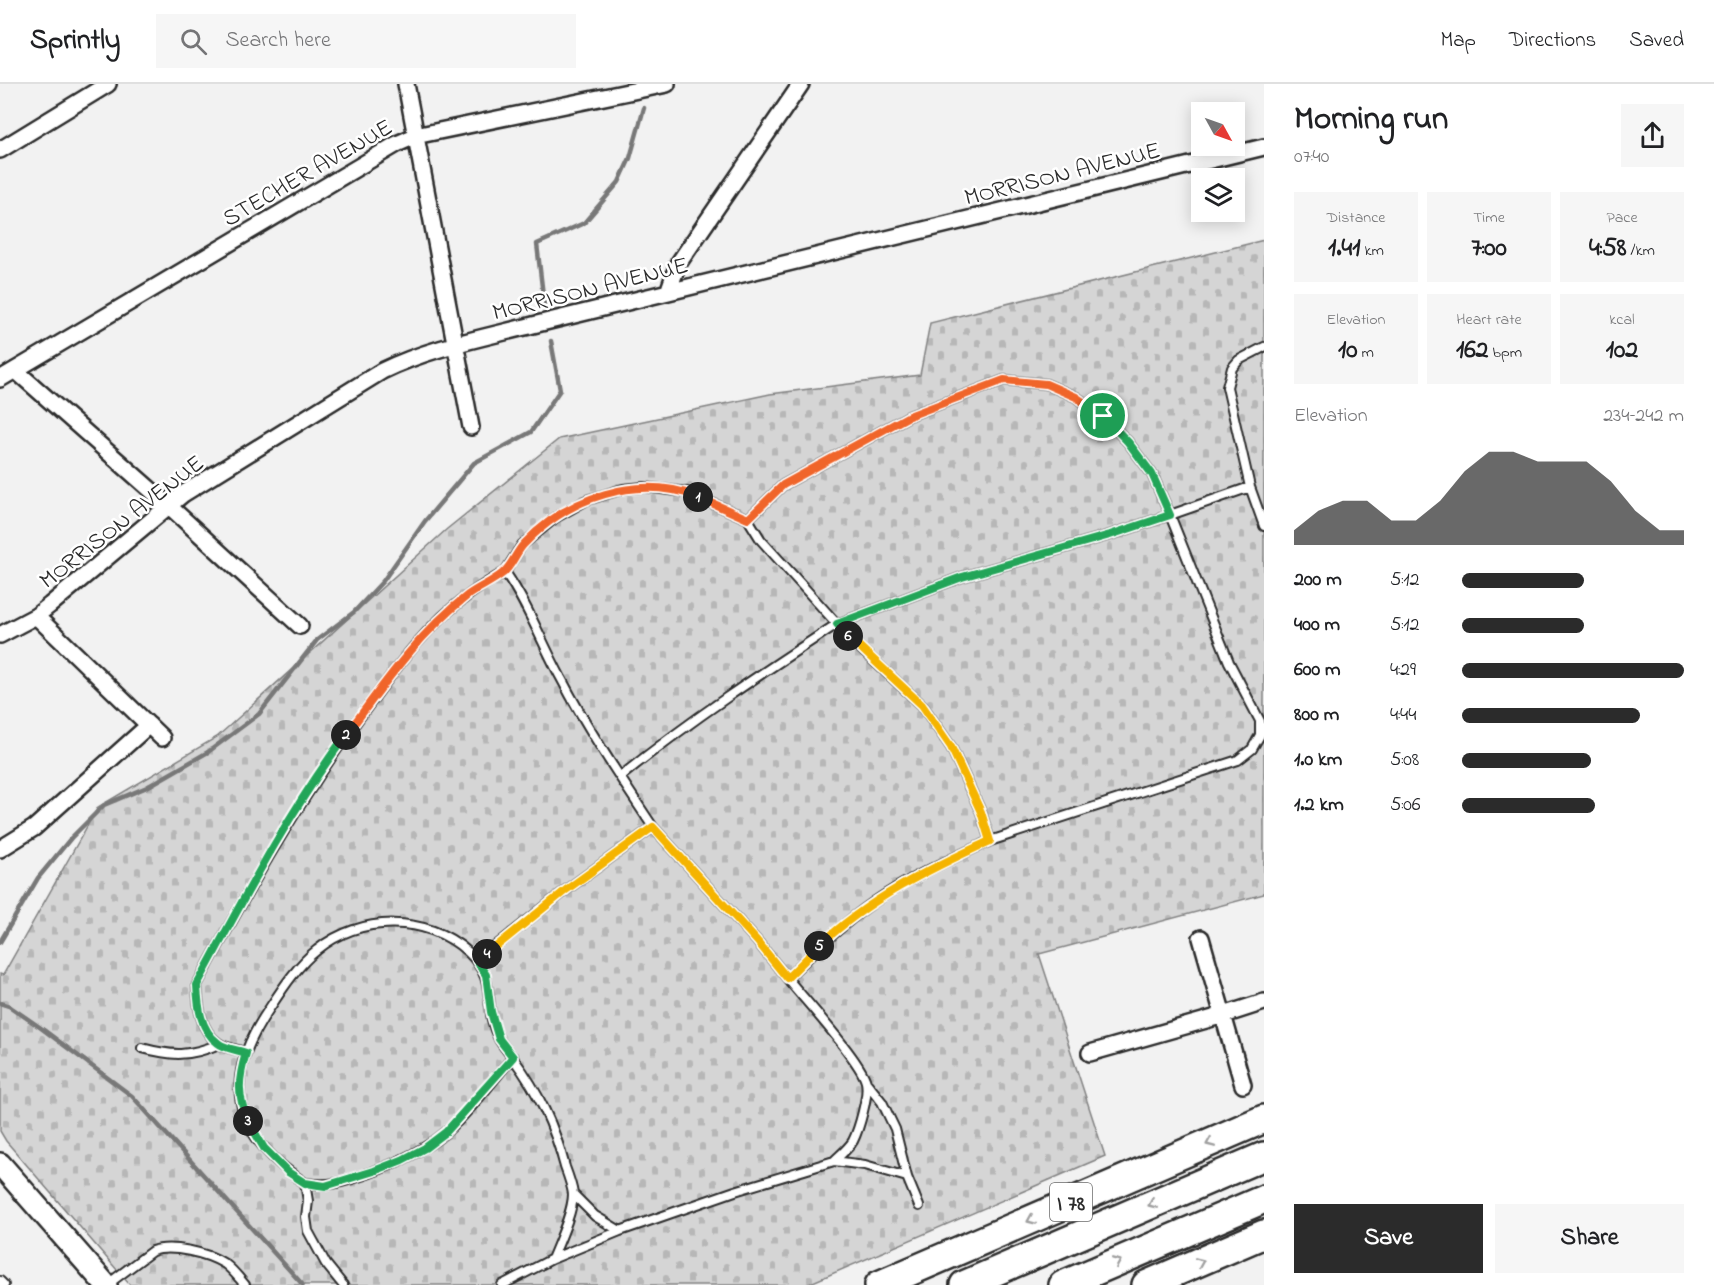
<!DOCTYPE html>
<html lang="en">
<head>
<meta charset="utf-8">
<style>
	:root { --surface:#fff; --page:#f6f6f6; --text:#202124; --muted:#757577; --line:#e0e0e0; --accent:#2b2b2b }
	body { margin:0; font-family:"Indie Flower",sans-serif; background:var(--page); color:var(--text); height:100vh; display:flex; flex-direction:column; font-size:22px; white-space:nowrap }
	* { box-sizing:border-box; margin:0 }
	p { font-size:20px; color:var(--muted) }
	.icon { flex:none; width:33px; height:33px; fill:none; stroke:currentColor; stroke-width:2; stroke-linecap:round; stroke-linejoin:round }
	.map { position:relative; flex:1; overflow:hidden }
	.panel { display:flex; flex-direction:column; background:var(--surface); width:450px }
	.panel>* { flex:none }
	.needle { width:39px; rotate:130deg }
	.tools { position:absolute; left:1191px; top:18px; display:grid; gap:12px }
	.tools a { display:grid; place-items:center; width:54px; height:54px; border-radius:0px; background:var(--surface); box-shadow:0 3px 15px #0003; font-size:30px }
	.pin { position:absolute; display:grid; place-items:center; width:51px; height:51px; color:#fff; margin:-26px; border:3px solid #fff; border-radius:50%; box-shadow:0 2px 6px #0007 }
	.km { position:absolute; width:30px; height:30px; margin:-15px; border-radius:50%; background:#222; color:#fff; font-size:16px; line-height:30px; text-align:center }
	.round { display:grid; place-items:center; flex:none; width:63px; height:63px; border-radius:0px; background:var(--page) }
	.overview { display:flex; align-items:center; justify-content:space-between; height:102px; padding:0 30px }
	h1 { font-size:33px; font-weight:700; line-height:45px }
	.figures { display:grid; grid-template-columns:repeat(3,1fr); gap:9px; height:102px; padding:6px 30px }
	.figures div { display:grid; align-content:center; border-radius:0px; background:var(--page); text-align:center }
	.figures b { font-size:26px; font-weight:700 }
	.figures small { font-size:16px; font-weight:400 }
	.figures p { font-size:16px }
	.chart { height:168px; padding:12px 30px }
	.chart p { display:flex; justify-content:space-between }
	.chart svg { width:100%; height:108px; margin-top:6px; fill:var(--accent); opacity:.7 }
	.cta { display:flex; gap:12px; margin-top:auto; padding:12px 30px }
	.cta a { flex:1; height:69px; border-radius:0px; background:var(--accent); color:#fff; font-size:24px; font-weight:700; line-height:69px; text-align:center }
	.cta a+a { background:var(--page); color:var(--text) }
	ul { padding:0 30px; list-style:none; font-size:20px }
	li { display:grid; grid-template-columns:96px 72px 1fr; align-items:center; height:45px }
	li i { height:15px; border-radius:8px; background:var(--accent) }
	header { display:flex; align-items:center; gap:36px; box-sizing:border-box; height:84px; padding:0 30px; background:var(--surface); border-bottom:2px solid var(--line) }
	header strong { font-size:28px }
	nav { display:flex; gap:33px; margin-inline-start:auto; font-size:21px }
	.search { width:420px; height:54px; background:var(--page); display:flex; align-items:center; gap:15px; box-sizing:border-box; padding:0 21px; border-radius:0px; color:var(--muted); font-size:22px }
	main { display:flex; flex:1; min-height:0 }
	.map>svg:first-child { display:block }
	.cemetery { fill:url(#cemetery-stones); stroke:#808080; stroke-width:1.5 }
	.lines { fill:none; stroke-linecap:round; stroke-linejoin:round }
	.stream { stroke:#787878; stroke-width:4.5 }
	.lane-casing { stroke:#2b2b2b; stroke-width:12 }
	.street-casing { stroke:#2b2b2b; stroke-width:20 }
	.secondary-casing { stroke:#2b2b2b; stroke-width:26 }
	.highway-casing { stroke:#2b2b2b; stroke-width:32 }
	.lane { stroke:#fff; stroke-width:8 }
	.street { stroke:#fff; stroke-width:15 }
	.secondary { stroke:#fff; stroke-width:21 }
	.highway { stroke:#fff; stroke-width:27 }
	.oneway { stroke:#a0a0a0 }
	.split-1-casing { stroke:#fff; stroke-width:12 }
	.split-2-casing { stroke:#fff; stroke-width:12 }
	.split-3-casing { stroke:#fff; stroke-width:12 }
	.split-4-casing { stroke:#fff; stroke-width:12 }
	.split-5-casing { stroke:#fff; stroke-width:12 }
	.split-6-casing { stroke:#fff; stroke-width:12 }
	.split-7-casing { stroke:#fff; stroke-width:12 }
	.split-1 { stroke:#f0652b; stroke-width:8 }
	.split-2 { stroke:#f0652b; stroke-width:8 }
	.split-3 { stroke:#22a559; stroke-width:8 }
	.split-4 { stroke:#22a559; stroke-width:8 }
	.split-5 { stroke:#f5b400; stroke-width:8 }
	.split-6 { stroke:#f5b400; stroke-width:8 }
	.split-7 { stroke:#22a559; stroke-width:8 }
	.labels { text-anchor:middle; stroke-width:5; stroke-linejoin:round; paint-order:stroke }
	.shield { fill:#fff; stroke:#6b6b6b; stroke-width:1.5 }
	.shield-label { font-size:22px; font-weight:bold; fill:#2b2b2b }
	.street-label { font-size:24px; fill:#2b2b2b; stroke:#fff }
</style>
</head>
<body>
<header>
<strong>Sprintly</strong>
<div class="search"><svg class="icon" aria-label="search" viewBox="0 0 24 24"><circle cx="10" cy="10" r="6"/><path d="M15 15l6 6"/></svg>Search here</div>
<nav><a>Map</a><a>Directions</a><a>Saved</a></nav>
</header>
<main>
<div class="map">
<svg width="1264" height="1201" viewBox="0 0 1264 1201">
	<defs>
		<pattern id="cemetery-stones" width="16" height="16" patternUnits="userSpaceOnUse" patternTransform="scale(1.5)"><rect width="16" height="16" fill="#d5d5d5"/><path d="M2 7V4a2 2 0 0 1 4 0v3zM10 15v-3a2 2 0 0 1 4 0v3z" fill="#b7b7b7"/></pattern>
	</defs>
	<rect width="100%" height="100%" fill="#f2f2f2"/>
	<filter id="ink" filterUnits="userSpaceOnUse"><feTurbulence type="fractalNoise" baseFrequency=".0167" numOctaves="2"/><feDisplacementMap in="SourceGraphic" scale="12" xChannelSelector="R" yChannelSelector="G"/><feConvolveMatrix kernelMatrix="1 2 1 2 8 2 1 2 1" color-interpolation-filters="sRGB"/></filter>
	<g filter="url(#ink)">
		<!-- cemetery -->
		<path class="cemetery" d="M1264,156V810L1039,870L1105,1072L806,1201H130L6,1057L0,1047V890L3,891L98,723L217,653L447,445L559,355L770,310L920,291L930,239Z"/>
		<g class="lines">
			<!-- stream -->
			<path class="stream" d="M544,220L537,160L584,139L619,98L630,74L644,24
				M0,858L38,794L71,754L104,721L147,703L208,668L259,630L317,556L354,528L383,497L425,437L474,379L531,348L560,306L551,257
				M0,919L9,922L41,944L132,1012L303,1201"/>
			<!-- lane casing -->
			<g class="lane-casing">
				<path id="lane" d="M1264,263L1239,276L1232,284L1227,303L1250,403L1264,442
					M620,693C689,637 762,589 837,540L761,456L748,435
					M653,743L757,857L787,894
					M477,877L566,806L653,743C621,695 588,646 561,594C542,559 528,521 505,488L522,461L555,434L587,416L623,405L644,403L687,408L748,435L783,401L909,332L1004,296L1046,300L1076,313L1103,332L1128,358L1152,390L1170,431L1250,403
					M142,964C172,972 189,973 219,960
					M246,968C238,966 225,964 218,959C200,946 198,922 197,901C249,804 303,709 369,621C398,581 429,539 470,510C481,502 493,495 505,488
					M866,998L882,1018L895,1045L907,1093L919,1122
					M834,1077L865,1081L907,1093
					M305,1099C332,1103 342,1098 367,1090C395,1080 422,1068 445,1049C470,1028 491,998 513,973
					M573,1110L595,1132L620,1147
					M552,1175L620,1147L735,1107L834,1077C840,1071 848,1065 853,1057C859,1045 869,1011 866,998C861,977 803,914 787,894C815,867 842,840 874,818C910,793 951,775 990,757L981,728L951,663L922,621L859,563L837,540L962,493L1110,451L1170,431L1229,578L1260,637V651L1252,665L1238,676L990,757
					M0,1197L4,1201
					M108,1200L152,1167C171,1160 208,1169 225,1180C233,1186 239,1194 245,1201
					M343,1201L326,1180L308,1147L306,1133L308,1117L305,1099C278,1081 247,1053 241,1019C234,984 252,950 271,922C284,902 299,880 317,866C360,831 426,830 468,868C499,897 482,923 499,955C503,962 509,968 513,974C539,1009 554,1041 565,1083C568,1091 572,1102 573,1110C573,1128 559,1158 552,1175L502,1201"/>
			</g>
			<!-- street casing -->
			<g class="street-casing">
				<path id="street" d="M406,0L471,343
					M0,66L108,0
					M668,208L678,180L801,0
					M15,286L169,422L300,542
					M0,295L397,60L415,52L667,0
					M36,532L162,654
					M0,551L36,532L50,521L183,410L382,287C429,264 482,254 533,241L1264,63
					M0,765L34,744L149,641
					M1201,854L1243,1001
					M1090,969L1224,931L1264,918"/>
			</g>
			<!-- secondary casing -->
			<g class="secondary-casing">
				<path id="secondary" d="M0,1080L106,1201"/>
			</g>
			<!-- highway casing -->
			<g class="highway-casing">
				<path id="highway" d="M879,1201L1264,1035
					M964,1201L1264,1072
					M1063,1201L1264,1115
					M1146,1201L1264,1150"/>
			</g>
			<!-- lane -->
			<use href="#lane" class="lane"/>
			<!-- street -->
			<use href="#street" class="street"/>
			<!-- secondary -->
			<use href="#secondary" class="secondary"/>
			<!-- highway -->
			<use href="#highway" class="highway"/>
		</g>
		<!-- one-way arrows -->
		<defs><path id="oneway-chevron" d="M-2-3.5L2.5 0L-2 3.5" fill="none" stroke-width="1.6" stroke-linecap="round" stroke-linejoin="round" transform="scale(1.5)"/></defs>
		<g class="oneway">
			<use href="#oneway-chevron" transform="translate(1210 1059) rotate(157)"/>
			<use href="#oneway-chevron" transform="translate(1152 1120) rotate(157)"/>
			<use href="#oneway-chevron" transform="translate(1031 1136) rotate(157)"/>
			<use href="#oneway-chevron" transform="translate(1117 1178) rotate(-23)"/>
			<use href="#oneway-chevron" transform="translate(1200 1178) rotate(-23)"/>
		</g>
	</g>
	<g class="lines" filter="url(#ink)">
		<!-- split-1 casing -->
		<g class="split-1-casing">
			<path id="split-1" d="M698,413L748,435L783,401L909,332L1004,296L1046,300L1076,313L1103,332"/>
		</g>
		<!-- split-2 casing -->
		<g class="split-2-casing">
			<path id="split-2" d="M346,651C383,601 418,550 468,511C479,503 492,498 503,489C512,482 516,468 524,460C568,413 637,390 698,413"/>
		</g>
		<!-- split-3 casing -->
		<g class="split-3-casing">
			<path id="split-3" d="M248,1037C237,1010 238,996 246,969C238,966 225,965 218,959C200,946 198,922 197,901C243,816 288,729 346,651"/>
		</g>
		<!-- split-4 casing -->
		<g class="split-4-casing">
			<path id="split-4" d="M248,1037L264,1064L288,1088L305,1099L325,1102L374,1087L402,1076L425,1064L446,1048L513,973L499,955L491,928L486,891L477,877L487,870"/>
		</g>
		<!-- split-5 casing -->
		<g class="split-5-casing">
			<path id="split-5" d="M487,870L566,806L653,743L757,857L787,894L819,862"/>
		</g>
		<!-- split-6 casing -->
		<g class="split-6-casing">
			<path id="split-6" d="M819,862C868,815 929,785 990,757L981,728L951,663L922,621L848,552"/>
		</g>
		<!-- split-7 casing -->
		<g class="split-7-casing">
			<path id="split-7" d="M848,552L837,540L962,493L1110,451L1170,431L1152,390L1128,358L1103,332"/>
		</g>
		<!-- split-1 -->
		<use href="#split-1" class="split-1"/>
		<!-- split-2 -->
		<use href="#split-2" class="split-2"/>
		<!-- split-3 -->
		<use href="#split-3" class="split-3"/>
		<!-- split-4 -->
		<use href="#split-4" class="split-4"/>
		<!-- split-5 -->
		<use href="#split-5" class="split-5"/>
		<!-- split-6 -->
		<use href="#split-6" class="split-6"/>
		<!-- split-7 -->
		<use href="#split-7" class="split-7"/>
	</g>
	<g class="labels">
		<!-- shield labels -->
		<rect class="shield" x="1050" y="1099" width="42" height="38" rx="4.5"/>
		<g class="shield-label">
			<text x="1071" y="1126">I 78</text>
		</g>
		<!-- street labels -->
		<g class="street-label">
			<text transform="translate(307 88) rotate(-30)" y="8">STECHER AVENUE</text>
			<text transform="translate(1062 89) rotate(-14)" y="8">MORRISON AVENUE</text>
			<text transform="translate(590 204) rotate(-14)" y="8">MORRISON AVENUE</text>
			<text transform="translate(121 437) rotate(-38)" y="8">MORRISON AVENUE</text>
		</g>
	</g>
</svg>
<div class="tools">
<a><svg class="needle" viewBox="-14 -14 28 28"><path d="M0-13l5 13h-10z" fill="#e53935"/><path d="M0 13l5-13h-10z" fill="#757577"/></svg></a>
<a><svg class="icon" aria-label="layers" viewBox="0 0 24 24"><path d="M12 4l9 5-9 5-9-5zM3 14l9 5 9-5"/></svg></a>
</div>
<div class="pin" style="left:1103px;top:332px;background:#1e9e55"><svg class="icon" aria-label="arrive" viewBox="0 0 24 24"><path d="M6 21V4h12l-3 4 3 4H6"/></svg></div>
<b class="km" style="left:698px;top:413px">1</b>
<b class="km" style="left:346px;top:651px">2</b>
<b class="km" style="left:248px;top:1037px">3</b>
<b class="km" style="left:487px;top:870px">4</b>
<b class="km" style="left:819px;top:862px">5</b>
<b class="km" style="left:848px;top:552px">6</b>
</div>
<section class="panel">
<div class="overview"><div><h1>Morning run</h1><p>07:40</p></div><a class="round"><svg class="icon" aria-label="share" viewBox="0 0 24 24"><path d="M12 15V3M7 8l5-5 5 5M5 13v7h14v-7"/></svg></a></div>
<div class="figures">
<div><p>Distance</p><b>1.41<small> km</small></b></div>
<div><p>Time</p><b>7:00</b></div>
<div><p>Pace</p><b>4:58<small> /km</small></b></div>
</div>
<div class="figures">
<div><p>Elevation</p><b>10<small> m</small></b></div>
<div><p>Heart rate</p><b>162<small> bpm</small></b></div>
<div><p>kcal</p><b>102</b></div>
</div>
<div class="chart"><p><span>Elevation</span>234–242 m</p>
<svg viewBox="0 0 160 44" preserveAspectRatio="none"><path d="M0 44V38L10 30L20 26L30 26L40 34L50 34L60 26L70 14L80 6L90 6L100 10L110 10L120 10L130 18L140 30L150 38L160 38V44z"/></svg>
</div>
<ul>
<li><b>200 m</b>5:12<i style="width:55%"></i></li>
<li><b>400 m</b>5:12<i style="width:55%"></i></li>
<li><b>600 m</b>4:29<i style="width:100%"></i></li>
<li><b>800 m</b>4:44<i style="width:80%"></i></li>
<li><b>1.0 km</b>5:08<i style="width:58%"></i></li>
<li><b>1.2 km</b>5:06<i style="width:60%"></i></li>
</ul>
<div class="cta"><a>Save</a><a>Share</a></div>
</section>
</main>
</body>
</html>
